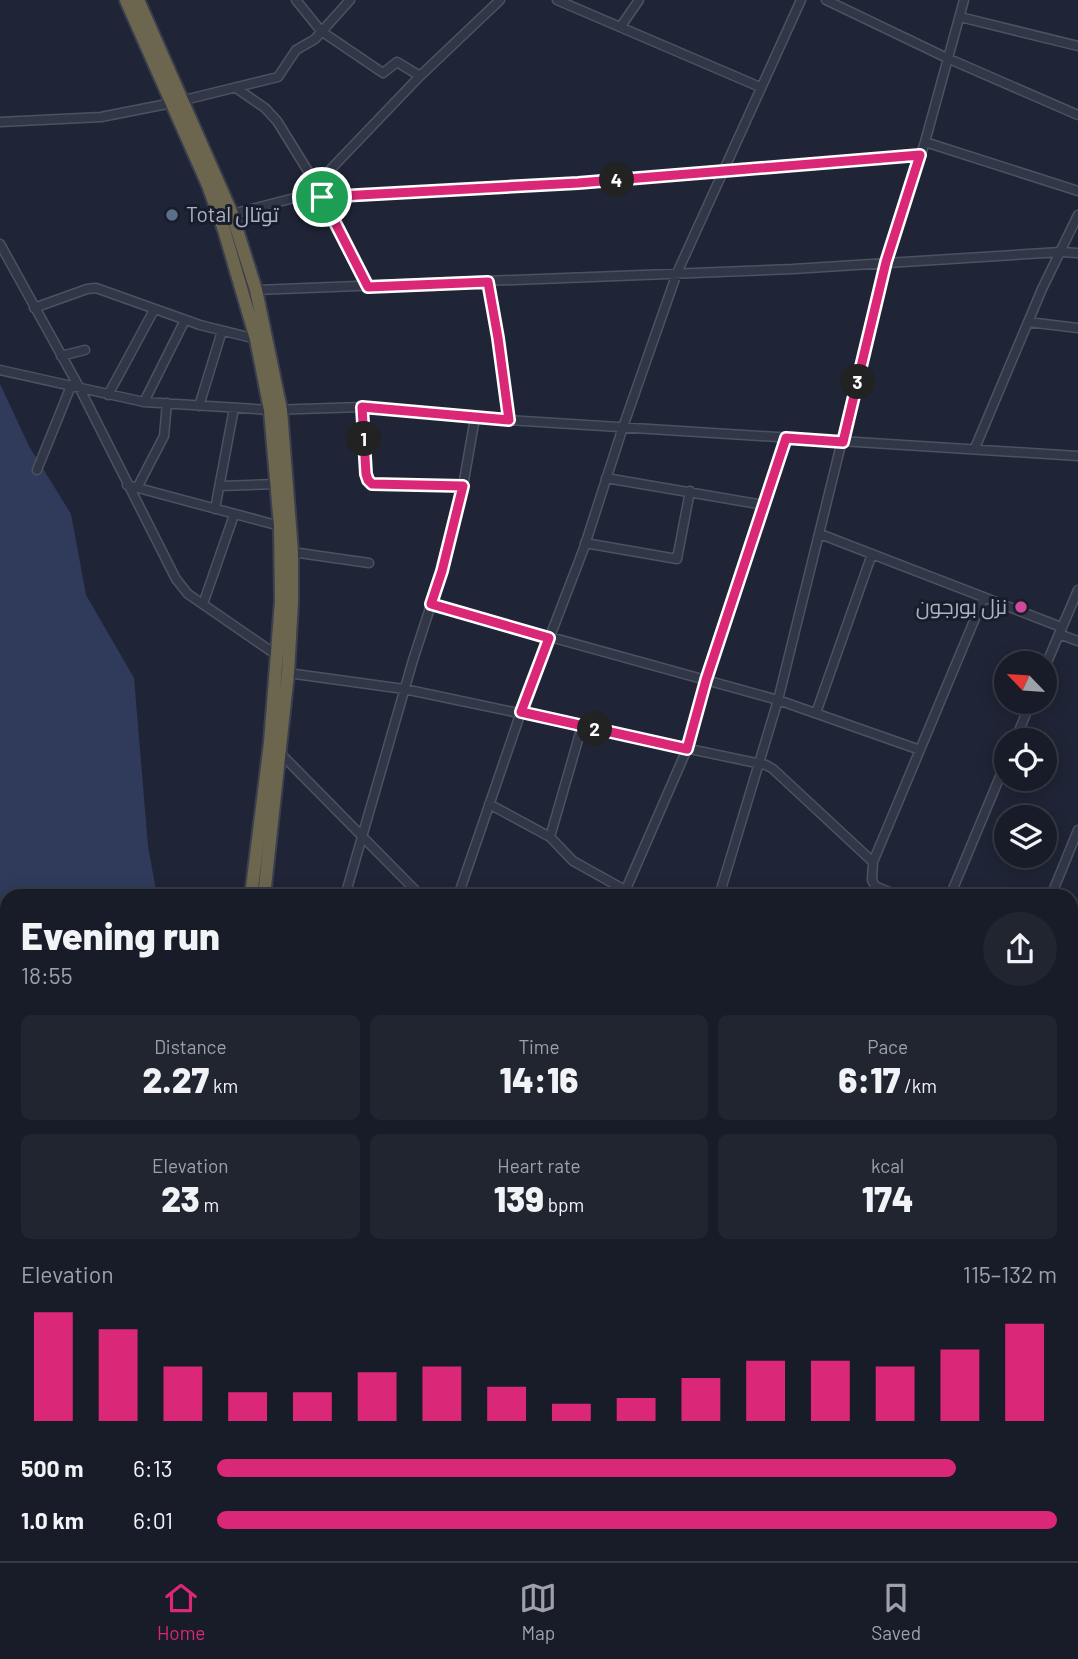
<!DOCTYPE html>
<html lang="en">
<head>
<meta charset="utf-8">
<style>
	:root { --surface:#171c28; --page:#202530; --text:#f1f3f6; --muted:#9ea1a8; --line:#363a45; --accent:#db2777 }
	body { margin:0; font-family:Barlow,Cairo,sans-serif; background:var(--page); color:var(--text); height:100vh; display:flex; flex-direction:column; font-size:26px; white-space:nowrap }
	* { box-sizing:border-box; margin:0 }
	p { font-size:23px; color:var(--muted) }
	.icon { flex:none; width:38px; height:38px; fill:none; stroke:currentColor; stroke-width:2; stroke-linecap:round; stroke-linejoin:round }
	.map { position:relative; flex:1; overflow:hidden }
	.side { position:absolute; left:0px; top:889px; width:1078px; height:672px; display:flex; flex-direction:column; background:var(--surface); border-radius:21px 21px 0 0; box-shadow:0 4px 18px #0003,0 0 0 2px var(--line) }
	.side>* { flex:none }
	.needle { width:46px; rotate:295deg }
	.fabs { position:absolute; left:994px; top:651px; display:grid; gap:14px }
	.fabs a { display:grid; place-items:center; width:63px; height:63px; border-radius:50%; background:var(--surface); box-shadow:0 4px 18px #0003,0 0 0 2px var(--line); font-size:35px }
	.pin { position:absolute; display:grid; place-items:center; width:60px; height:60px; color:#fff; margin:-30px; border:4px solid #fff; border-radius:50%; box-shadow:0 2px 7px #0007 }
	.km { position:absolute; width:35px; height:35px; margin:-18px; border-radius:50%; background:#222; color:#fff; font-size:19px; line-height:35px; text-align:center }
	.round { display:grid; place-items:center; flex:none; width:74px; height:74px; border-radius:37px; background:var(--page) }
	.overview { display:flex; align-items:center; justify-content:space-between; height:119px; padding:0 21px }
	h1 { font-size:38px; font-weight:800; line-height:52px }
	.metrics { display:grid; grid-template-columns:repeat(3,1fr); gap:10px; height:119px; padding:7px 21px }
	.metrics div { display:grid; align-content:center; border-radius:10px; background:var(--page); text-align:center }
	.metrics b { font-size:35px; font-weight:800 }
	.metrics small { font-size:19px; font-weight:400 }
	.metrics p { font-size:19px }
	.chart { height:196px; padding:14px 21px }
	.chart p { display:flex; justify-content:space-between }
	.chart svg { width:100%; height:126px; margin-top:7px; stroke:var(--accent); stroke-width:6 }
	ul { padding:0 21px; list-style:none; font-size:23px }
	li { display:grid; grid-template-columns:112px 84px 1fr; align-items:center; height:52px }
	li i { height:18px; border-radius:9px; background:var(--accent) }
	.tab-bar { display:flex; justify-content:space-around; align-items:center; height:98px; border-top:2px solid var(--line); background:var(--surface); font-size:19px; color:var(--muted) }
	.tab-bar a { display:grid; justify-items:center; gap:4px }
	.tab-bar .current { color:var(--accent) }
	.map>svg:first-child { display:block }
	.water { fill:#303b5c }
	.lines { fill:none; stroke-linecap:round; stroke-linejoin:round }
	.minor-casing { stroke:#4d5262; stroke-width:11 }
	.major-casing { stroke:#3c4150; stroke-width:13 }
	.highway-casing { stroke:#3a3f4e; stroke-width:16 }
	.minor { stroke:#323747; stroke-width:8 }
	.major { stroke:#505667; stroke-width:10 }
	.highway { stroke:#6d664f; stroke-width:12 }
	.route-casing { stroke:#fff; stroke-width:14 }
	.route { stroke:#db2777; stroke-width:9 }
	.service-dot { fill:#5c6f8a; stroke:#181d2b; stroke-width:2.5 }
	.hotel-dot { fill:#d1479c; stroke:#181d2b; stroke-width:2.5 }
	.labels { text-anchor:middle; stroke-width:6; stroke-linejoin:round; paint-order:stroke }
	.poi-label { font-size:21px; fill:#acb1c4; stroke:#181d2b; text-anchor:start }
</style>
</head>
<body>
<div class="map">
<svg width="1078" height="1561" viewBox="0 0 1078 1561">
	<rect width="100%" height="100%" fill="#1f2536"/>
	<!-- water -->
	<path class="water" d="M0,384L29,446L71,514L86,595L134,678L148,846L157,896H7V1554H30L29,1561H0Z"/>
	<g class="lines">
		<!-- minor casing -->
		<g class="minor-casing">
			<path id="minor" d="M296,0L321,31L383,73L397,62L420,76
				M557,0L760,87
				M826,0L947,58L1078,115
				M960,17L1078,46
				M621,26L639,0
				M236,88L265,108L277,121L316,184
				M0,122L101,117L172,103L278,77L296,50L315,39L350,0
				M925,142L1078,191
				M306,195L420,76L500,0
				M322,197L368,287
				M232,214L306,195L346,197L578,183L921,155
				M0,244L79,387L176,579L188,594L278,656
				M488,282L498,338L509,420
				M256,290L793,269L1060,252L1078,253
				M34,308L87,289L96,288L200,325L256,339
				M1028,322L1078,328
				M61,356L85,350
				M0,370L144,402L270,410L362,407L475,418L1078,456
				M108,395L154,310
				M144,402L185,320
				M199,406L222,331
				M362,407L366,474L368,480L372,483L463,486
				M975,448L1042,289L1078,215
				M37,470L71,386
				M606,478L764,505
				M127,485L280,526
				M221,486L277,484
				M137,488L164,436L167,403
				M215,509L234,408
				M820,534L1061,627
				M585,543L677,559L690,491
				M292,552L369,563
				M203,604L234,515
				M431,604L778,700L920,750
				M1059,634L1078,641
				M1045,667L1078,590
				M288,673L404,689L766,765L773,769L873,862
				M816,713L872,554
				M1015,740L1031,702
				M280,753L421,896
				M489,804L550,837L573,861L625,890
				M550,837L582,726
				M875,886L899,896
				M345,896L413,660L442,571L463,486L475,418
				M458,896L521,712L584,548L623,427L677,273L801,0
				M623,896L687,749L706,680L786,438
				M719,896L778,700L886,262L925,142L964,0
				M871,896L875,886L872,880L873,862L984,597
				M950,896L1006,762
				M1051,896L1078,830
				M1071,964L1078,967
				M1071,1076L1078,1058
				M1071,1225L1078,1228
				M1071,1348L1078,1330
				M435,1554L453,1561
				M646,1554L667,1561
				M358,1561L361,1554
				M523,1561L525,1554
				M620,1561L623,1554
				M887,1561L890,1554
				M983,1561L985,1554"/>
		</g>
		<!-- major casing -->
		<g class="major-casing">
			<path id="major" d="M0,1057L7,1056
				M0,1067L7,1066"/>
		</g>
		<!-- highway casing -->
		<g class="highway-casing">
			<path id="highway" d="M126,0L208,185L224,230L256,339L270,410L280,526L281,601L270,743L251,896
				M138,0L232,214L256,290L281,410L292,552V601L288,673L264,896
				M178,1561L179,1554
				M189,1561L190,1554"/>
		</g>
		<!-- minor -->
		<use href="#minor" class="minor"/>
		<!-- major -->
		<use href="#major" class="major"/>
		<!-- highway -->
		<use href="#highway" class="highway"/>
	</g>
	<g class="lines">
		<!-- route casing -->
		<g class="route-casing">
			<path id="route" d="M920,155L886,262L843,442L786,438L706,680L687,749L521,712L549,638L431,604L442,571L463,486L372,484L368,480L366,474L362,407L509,420L498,338L488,282L368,287L322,197L578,183Z"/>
		</g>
		<!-- route -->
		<use href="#route" class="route"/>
	</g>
	<!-- markers -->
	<circle class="service-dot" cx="172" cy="215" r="7"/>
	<circle class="hotel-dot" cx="1021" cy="607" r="7"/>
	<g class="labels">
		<!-- poi labels -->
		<g class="poi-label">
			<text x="186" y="222">Total توتال</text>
			<text x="1007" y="614" text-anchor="end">نزل بورجون</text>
		</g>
	</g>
</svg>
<div class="fabs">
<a><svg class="needle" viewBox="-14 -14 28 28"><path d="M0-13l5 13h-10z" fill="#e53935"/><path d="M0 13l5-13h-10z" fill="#9ea1a8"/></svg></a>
<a><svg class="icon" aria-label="locate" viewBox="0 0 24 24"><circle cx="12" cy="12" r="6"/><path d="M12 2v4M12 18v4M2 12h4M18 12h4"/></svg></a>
<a><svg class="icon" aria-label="layers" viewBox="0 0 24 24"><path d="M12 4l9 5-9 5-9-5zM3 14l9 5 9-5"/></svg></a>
</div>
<div class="pin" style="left:322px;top:197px;background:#1e9e55"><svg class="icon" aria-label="arrive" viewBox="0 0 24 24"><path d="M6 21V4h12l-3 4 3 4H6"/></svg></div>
<b class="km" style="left:364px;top:439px">1</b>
<b class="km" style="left:595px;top:729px">2</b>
<b class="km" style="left:858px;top:382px">3</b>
<b class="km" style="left:617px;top:180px">4</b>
<section class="side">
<div class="overview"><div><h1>Evening run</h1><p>18:55</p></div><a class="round"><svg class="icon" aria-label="share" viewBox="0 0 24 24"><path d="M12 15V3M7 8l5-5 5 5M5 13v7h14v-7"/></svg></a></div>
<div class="metrics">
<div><p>Distance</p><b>2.27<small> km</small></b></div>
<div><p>Time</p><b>14:16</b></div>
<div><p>Pace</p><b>6:17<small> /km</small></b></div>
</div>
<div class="metrics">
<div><p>Elevation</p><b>23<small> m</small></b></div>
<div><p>Heart rate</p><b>139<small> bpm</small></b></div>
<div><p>kcal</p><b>174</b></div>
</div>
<div class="chart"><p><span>Elevation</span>115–132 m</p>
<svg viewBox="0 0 160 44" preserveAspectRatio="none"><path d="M5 44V6M15 44V12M25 44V25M35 44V34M45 44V34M55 44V27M65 44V25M75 44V32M85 44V38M95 44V36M105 44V29M115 44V23M125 44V23M135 44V25M145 44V19M155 44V10"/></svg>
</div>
<ul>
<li><b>500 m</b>6:13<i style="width:88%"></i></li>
<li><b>1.0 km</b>6:01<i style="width:100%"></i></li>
</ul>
</section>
</div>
<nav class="tab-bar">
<a class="current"><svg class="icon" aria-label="home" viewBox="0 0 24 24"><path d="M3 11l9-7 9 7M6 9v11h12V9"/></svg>Home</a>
<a><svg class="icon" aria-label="map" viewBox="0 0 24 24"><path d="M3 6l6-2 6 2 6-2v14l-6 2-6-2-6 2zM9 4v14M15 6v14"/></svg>Map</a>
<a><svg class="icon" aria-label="saved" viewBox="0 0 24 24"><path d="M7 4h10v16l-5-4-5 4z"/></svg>Saved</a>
</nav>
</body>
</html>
